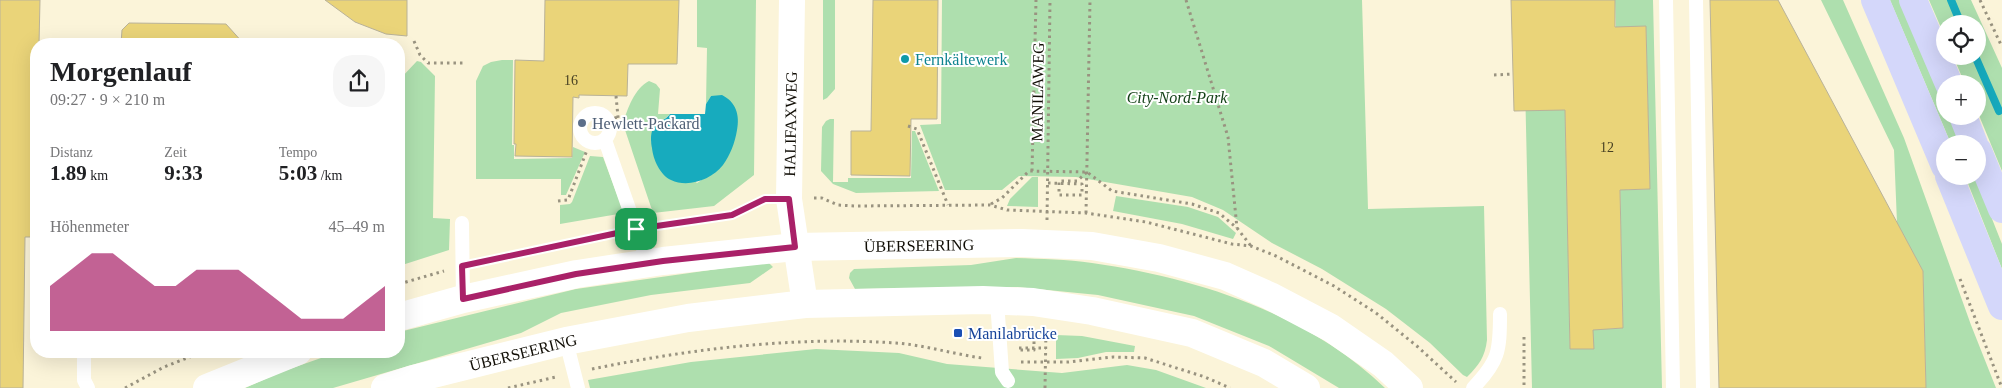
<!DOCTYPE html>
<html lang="de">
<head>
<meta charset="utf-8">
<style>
	:root { --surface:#fff; --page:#f6f6f6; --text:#202124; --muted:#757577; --accent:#a92168 }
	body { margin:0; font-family:Georgia,serif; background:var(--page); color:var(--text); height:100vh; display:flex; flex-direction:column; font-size:19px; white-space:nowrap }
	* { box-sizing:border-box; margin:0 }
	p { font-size:16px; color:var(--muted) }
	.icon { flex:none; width:28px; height:28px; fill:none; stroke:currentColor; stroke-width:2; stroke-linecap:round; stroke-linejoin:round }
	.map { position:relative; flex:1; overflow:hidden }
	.drawer { position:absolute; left:30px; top:38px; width:375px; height:320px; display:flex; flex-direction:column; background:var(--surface); border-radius:20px; box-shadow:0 5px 20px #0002 }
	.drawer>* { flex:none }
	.controls { position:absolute; left:1936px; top:15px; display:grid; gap:10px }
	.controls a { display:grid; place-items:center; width:50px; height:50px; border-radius:50%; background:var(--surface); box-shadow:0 5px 20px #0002; font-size:25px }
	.pin { position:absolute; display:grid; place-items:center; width:42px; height:42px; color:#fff; margin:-21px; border-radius:10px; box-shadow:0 2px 8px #0006 }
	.round { display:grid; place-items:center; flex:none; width:52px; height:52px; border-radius:20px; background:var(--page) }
	.overview { display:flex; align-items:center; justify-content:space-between; height:85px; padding:0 20px }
	h1 { font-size:28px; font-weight:700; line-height:38px }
	.metrics { display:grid; grid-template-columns:repeat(3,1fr); gap:8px; height:85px; padding:5px 20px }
	.metrics div { display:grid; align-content:center }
	.metrics b { font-size:21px; font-weight:700 }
	.metrics small { font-size:14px; font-weight:400 }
	.metrics p { font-size:14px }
	.chart { height:140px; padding:10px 20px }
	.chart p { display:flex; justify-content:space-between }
	.chart svg { width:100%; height:90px; margin-top:5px; fill:var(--accent); opacity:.7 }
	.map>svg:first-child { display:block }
	.green { fill:#aedfae }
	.water { fill:#17abbe }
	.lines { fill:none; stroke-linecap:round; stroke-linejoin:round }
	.stream { stroke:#17abbe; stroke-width:8 }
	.building { fill:#ead479; stroke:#b9b299 }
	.path { stroke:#999380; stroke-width:3; stroke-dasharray:2.5 4; stroke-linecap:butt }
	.service { stroke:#fff; stroke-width:14 }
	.minor { stroke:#fff; stroke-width:26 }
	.tertiary { stroke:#fff; stroke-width:28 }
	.primary { stroke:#d4d7fa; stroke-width:28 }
	.route-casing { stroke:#fff; stroke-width:10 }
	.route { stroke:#a92168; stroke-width:6 }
	.culture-dot { fill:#0f9aa8; stroke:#fff; stroke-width:2 }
	.service-dot { fill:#5c6f8a; stroke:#fff; stroke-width:2 }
	.transit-dot { fill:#1a4fb4; stroke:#fff; stroke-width:2 }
	.labels { text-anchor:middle; stroke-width:4; stroke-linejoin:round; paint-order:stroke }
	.number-label { font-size:14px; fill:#474023 }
	.culture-label { font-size:16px; fill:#0d838f; stroke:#fff; text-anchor:start }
	.street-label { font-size:16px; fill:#110e06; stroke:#fff }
	.park-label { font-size:16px; font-style:italic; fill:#144218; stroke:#fff }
	.service-label { font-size:16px; fill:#4e5e75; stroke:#fff; text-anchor:start }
	.transit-label { font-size:16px; fill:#164399; stroke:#fff; text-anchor:start }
</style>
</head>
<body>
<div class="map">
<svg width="2002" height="388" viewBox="0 0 2002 388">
	<rect width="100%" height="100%" fill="#fbf4d9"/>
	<!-- green -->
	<path class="green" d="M697,0H756L754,175L714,206L653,213L623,124C627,109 635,88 649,81L656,84L660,89L658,114H670L653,129L651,142L697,183L721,167L711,96L706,104L707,48L697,47Z
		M823,0H835V89L827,98L823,100Z
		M942,0H1362L1368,209L1484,206L1487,340C1485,357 1479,365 1467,377L1463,375L1430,343L1386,309L1322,269L1272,243L1223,210L1192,197L1076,177L1019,176L1002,190H945L920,125L941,124Z
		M1615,0H1653L1662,388H1532L1525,84L1565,103L1570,349H1593V322L1602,329L1623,328L1620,183L1628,190L1650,189L1646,27L1616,34Z
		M1821,0H1843L1904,138L1971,325L1996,388H1926L1923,271L1897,223L1894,150Z
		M1890,0H1900L1945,103V116H1950L1961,144H1951Z
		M1929,0H1971L2002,68V171L1978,113V84H1965L1953,56H1978V24H1945V37Z
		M502,60H513L512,145H514V159L572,158L573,147L585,152L566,195H561V179H476V81L483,66L491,62Z
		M417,61L421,62L435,76L433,218L450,219L449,250L399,266L400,79Z
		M830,119H834L833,182H848V178H911L912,131H915L939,191L856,193L833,184L821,171L822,127L826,121Z
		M590,156L603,157L624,213L560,224V205L570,204L572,202Z
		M1965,176H1975L2002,244V269Z
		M1032,177H1038V207L1007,206L1010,199Z
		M1116,196L1188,207L1218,217L1236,233L1233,239L1182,224L1113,211Z
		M1016,258C1041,259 1067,259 1092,263C1197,278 1307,313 1385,388H1339L1269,346L1194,316L1098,295L1017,287L855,289L849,278L850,273L854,269L971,265Z
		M768,262L773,267L750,283L651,295L561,313L521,333L333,388H245L281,372L341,351H399V332L576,289Z
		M1056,335L1082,336L1135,346L1134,352H1106L1078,358L1056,359Z
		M816,349L899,353L947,364L1062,373L1127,365L1156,370L1206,388H590L588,380L691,362Z"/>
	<!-- water -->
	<path class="water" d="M722,95C736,102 740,115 737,130C735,143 730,155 723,165C711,180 688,188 671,180C660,175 653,159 652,148C651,143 650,134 653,129C656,123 666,120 670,114H705L706,104L711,96Z"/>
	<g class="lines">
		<!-- stream -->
		<path class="stream" d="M1951,0L1961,24
			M1975,56L1999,111"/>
	</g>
	<!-- building -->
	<path class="building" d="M0,0H40L39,44H36V237H25L23,388H0Z
		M325,0H407V36L386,34L355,22Z
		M545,0H679L677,64H628L627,96L579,95V98L573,97L572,157L515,156L516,144H514L515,60L544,61Z
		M873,0H938L937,119H911L910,176L851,175V131H871Z
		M1511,0H1615V27L1646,26L1650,189L1620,190L1623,328L1593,330L1594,349H1570L1565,110L1514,111Z
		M1710,0H1778L1923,271L1926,388H1719Z
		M129,23L226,24L244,44H121L122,30Z"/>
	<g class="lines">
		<!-- path -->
		<path class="path" d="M1186,0L1228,137L1237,228
			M1980,0L2002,47
			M414,41L420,55L428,63H464
			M1494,75L1513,74
			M616,96L618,117L621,128
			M608,120L618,117
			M908,126L917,129L948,205
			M1032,171L1036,0
			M1048,183L1082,184V195H1059V181H1077L1086,173
			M814,198H822L838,205L856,206L990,205L1007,210L1086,213L1146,222L1232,244L1251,246L1276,256L1334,286L1376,313L1418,347L1456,382
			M558,201L568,200L587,150
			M991,204L1002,198L1029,171L1087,172L1112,191L1192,204L1219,213L1237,228L1251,246
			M1086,213L1090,0
			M1047,220L1050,0
			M656,226L732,215L765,199
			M482,261L618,233
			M1960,279L2002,388
			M399,284L444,271
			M1018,337L1034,338V350H1018
			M1524,337V388
			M1019,348H1046
			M1021,362H1068L1113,357L1145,358L1205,377L1230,388
			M592,369C691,349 794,336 896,343C924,345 953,354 982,358
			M125,388L164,367L205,351
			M508,388L556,377
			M1045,388L1046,329"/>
		<!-- service -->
		<path class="service" d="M1666,0L1673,388
			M1696,0L1703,388
			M580 128a15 15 0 1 1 30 0a15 15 0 1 1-30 0Z
			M605,140L648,263
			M462,223L463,299
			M997,301L1002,372L1008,381
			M566,341L578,388
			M84,351V380L88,388
			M1473,388C1499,361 1500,351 1500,314"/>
		<!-- minor -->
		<path class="minor" d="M792,0L789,199L805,304"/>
		<!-- tertiary -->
		<path class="tertiary" d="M399,317L463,299L577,274L663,261L795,247L1022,243L1092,246L1159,258L1225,276L1270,296L1331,328L1383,364L1409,388
			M207,388L298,351
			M385,388L413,379L566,341L688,318L805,304L983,300L1033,302L1092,311L1192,333L1264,363L1306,388"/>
		<!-- primary -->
		<path class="primary" d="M1875,0L1945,166
			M1913,0L1949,84
			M1963,116L1974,144
			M1978,151L2002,209
			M1949,176L2002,306"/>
	</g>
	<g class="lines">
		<!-- route casing -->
		<g class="route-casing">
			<path id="route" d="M765,199H789L795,247L663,261L576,274L463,299L462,266L636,229L732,215Z"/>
		</g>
		<!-- route -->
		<use href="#route" class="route"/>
	</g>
	<!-- markers -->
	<circle class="culture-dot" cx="905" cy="59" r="5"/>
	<circle class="service-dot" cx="582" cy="123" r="5"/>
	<rect class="transit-dot" x="953" y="328" width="10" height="10" rx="2.5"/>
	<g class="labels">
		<!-- number labels -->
		<g class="number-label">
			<text x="571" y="85">16</text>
			<text x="1607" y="152">12</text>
		</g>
		<!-- culture labels -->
		<g class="culture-label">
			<text x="915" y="65">Fernkältewerk</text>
		</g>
		<!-- street labels -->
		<g class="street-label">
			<text transform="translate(1037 92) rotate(-89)" y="6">MANILAWEG</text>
			<text transform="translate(790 124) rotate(-89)" y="6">HALIFAXWEG</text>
			<text transform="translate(919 245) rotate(-1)" y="6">ÜBERSEERING</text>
			<text transform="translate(523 352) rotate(-14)" y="6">ÜBERSEERING</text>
		</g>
		<!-- park labels -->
		<g class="park-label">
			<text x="1177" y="103">City-Nord-Park</text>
		</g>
		<!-- service labels -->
		<g class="service-label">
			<text x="592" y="129">Hewlett-Packard</text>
		</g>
		<!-- transit labels -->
		<g class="transit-label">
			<text x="968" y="339">Manilabrücke</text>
		</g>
	</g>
</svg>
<div class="controls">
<a><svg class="icon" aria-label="locate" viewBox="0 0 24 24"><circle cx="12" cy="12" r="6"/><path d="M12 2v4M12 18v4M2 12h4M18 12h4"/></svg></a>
<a>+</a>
<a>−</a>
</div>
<div class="pin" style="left:636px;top:229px;background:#1e9e55"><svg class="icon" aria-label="arrive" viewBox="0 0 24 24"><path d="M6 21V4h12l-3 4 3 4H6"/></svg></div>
<section class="drawer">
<div class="overview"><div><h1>Morgenlauf</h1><p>09:27 · 9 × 210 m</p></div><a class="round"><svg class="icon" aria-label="share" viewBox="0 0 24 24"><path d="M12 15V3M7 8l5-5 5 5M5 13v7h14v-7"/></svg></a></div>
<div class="metrics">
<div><p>Distanz</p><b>1.89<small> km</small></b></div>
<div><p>Zeit</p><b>9:33</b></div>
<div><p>Tempo</p><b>5:03<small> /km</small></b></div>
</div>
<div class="chart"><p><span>Höhenmeter</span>45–49 m</p>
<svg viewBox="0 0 160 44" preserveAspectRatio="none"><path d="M0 44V22L10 14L20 6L30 6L40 14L50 22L60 22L70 14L80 14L90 14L100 22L110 30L120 38L130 38L140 38L150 30L160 22V44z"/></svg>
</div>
</section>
</div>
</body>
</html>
